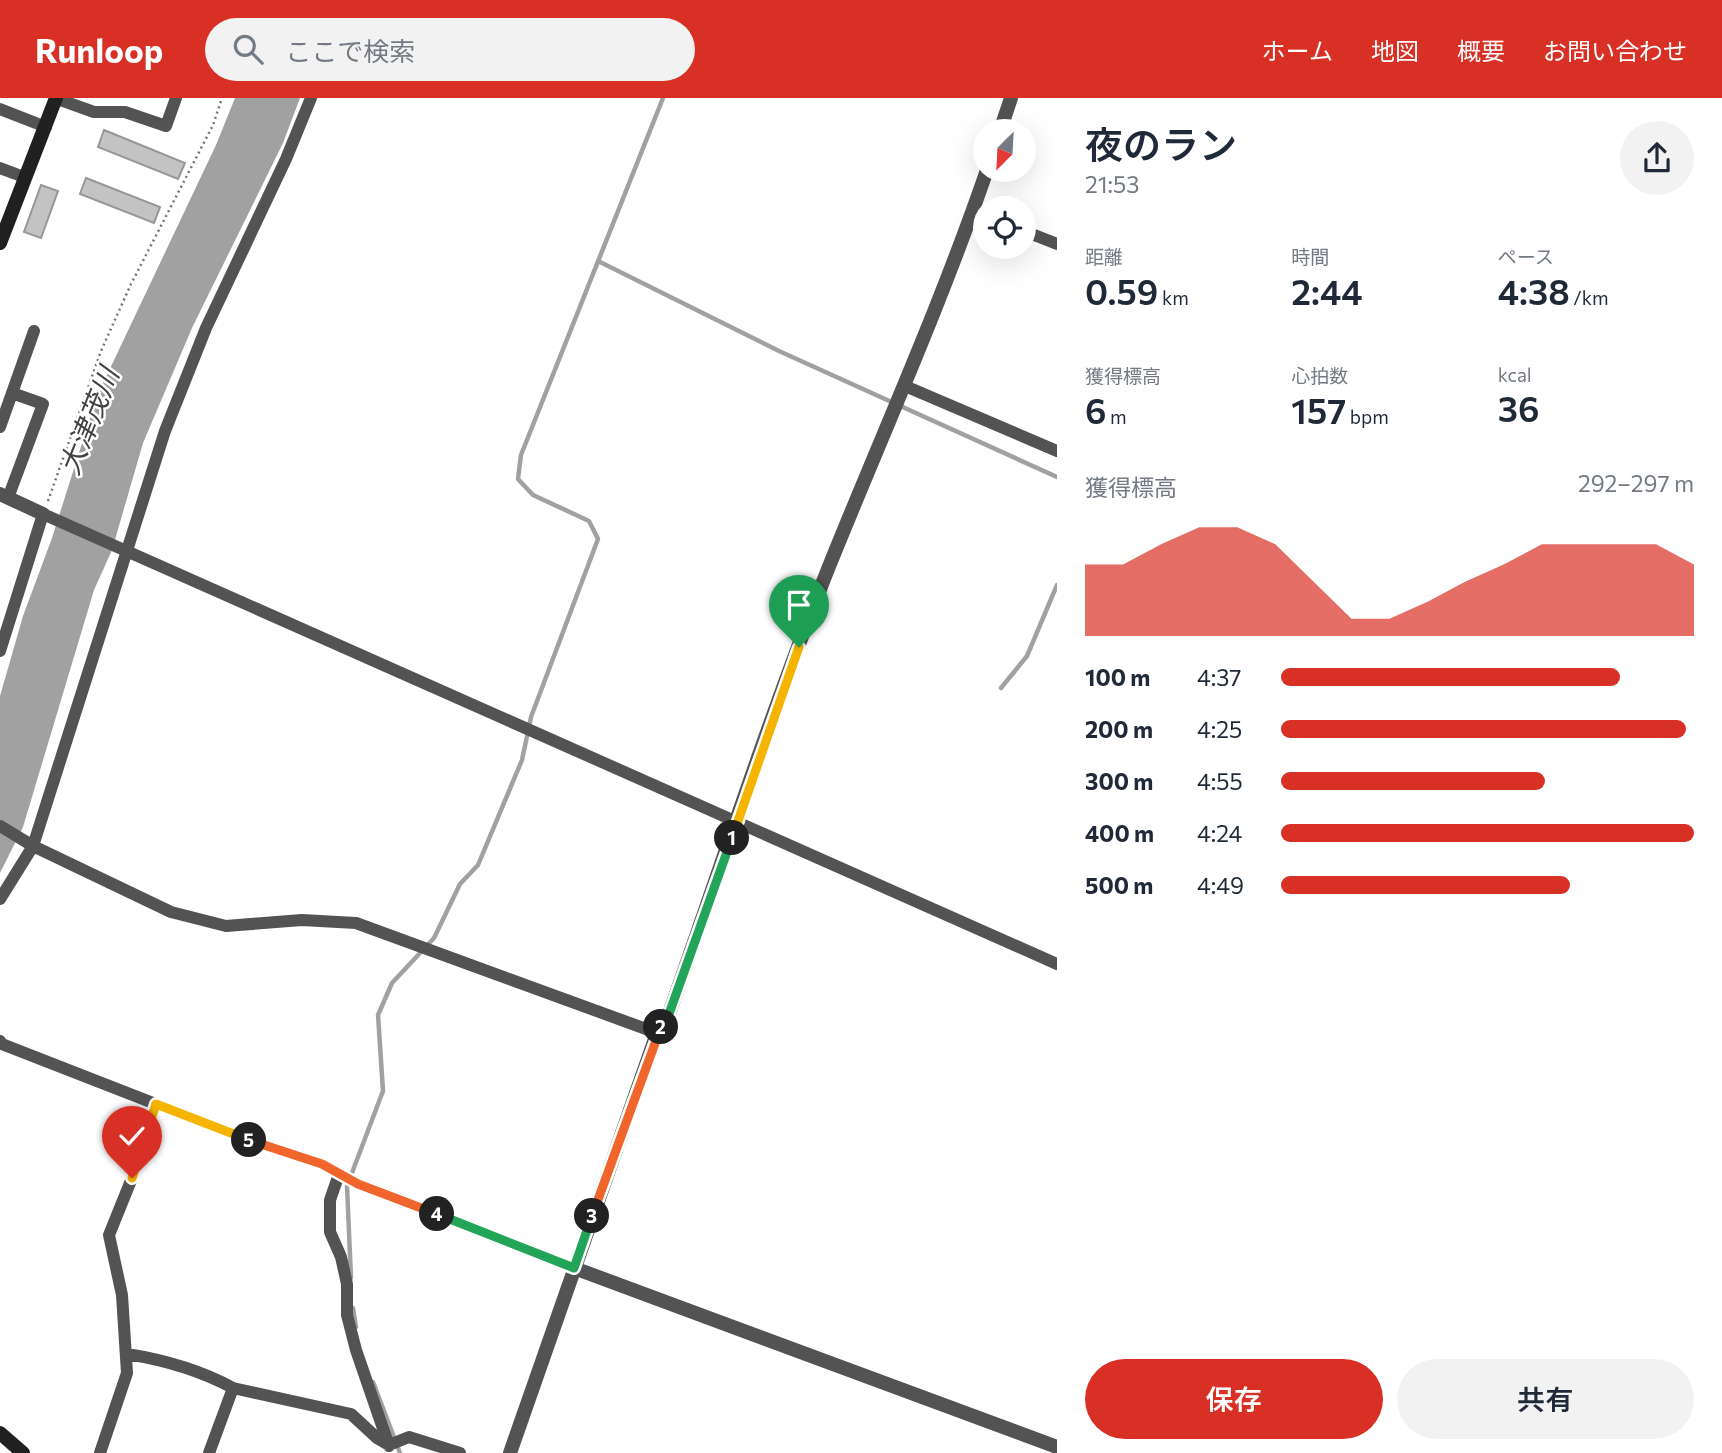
<!DOCTYPE html>
<html lang="ja">
<head>
<meta charset="utf-8">
<style>
	:root { --surface:#fff; --page:#f2f2f3; --text:#1f2937; --muted:#747a83; --accent:#d93025 }
	body { margin:0; font-family:Commissioner,"Noto Sans JP",sans-serif; background:var(--page); color:var(--text); height:100vh; display:flex; flex-direction:column; font-size:26px; white-space:nowrap }
	* { box-sizing:border-box; margin:0 }
	p { font-size:23px; color:var(--muted) }
	.icon { flex:none; width:38px; height:38px; fill:none; stroke:currentColor; stroke-width:2; stroke-linecap:round; stroke-linejoin:round }
	.map { position:relative; flex:1; overflow:hidden }
	.details { display:flex; flex-direction:column; background:var(--surface); width:665px }
	.details>* { flex:none }
	.needle { width:46px; rotate:204deg }
	.buttons { position:absolute; left:973px; top:21px; display:grid; gap:14px }
	.buttons a { display:grid; place-items:center; width:63px; height:63px; border-radius:50%; background:var(--surface); box-shadow:0 7px 28px #0002; font-size:35px }
	.pin { position:absolute; display:grid; place-items:center; width:60px; height:60px; color:#fff; margin:-72px -30px; border-radius:50% 50% 50% 0; rotate:-45deg; box-shadow:0 0 7px #0007 }
	.pin .icon { rotate:45deg }
	.km { position:absolute; width:35px; height:35px; margin:-18px; border-radius:50%; background:#222; color:#fff; font-size:19px; line-height:35px; text-align:center }
	.round { display:grid; place-items:center; flex:none; width:74px; height:74px; border-radius:37px; background:var(--page) }
	.headline { display:flex; align-items:center; justify-content:space-between; height:119px; padding:0 28px }
	h1 { font-size:38px; font-weight:600; line-height:52px }
	.stats { display:grid; grid-template-columns:repeat(3,1fr); gap:10px; height:119px; padding:7px 28px }
	.stats div { display:grid; align-content:center }
	.stats b { font-size:35px; font-weight:600 }
	.stats small { font-size:19px; font-weight:400 }
	.stats p { font-size:19px }
	.chart { height:196px; padding:14px 28px }
	.chart p { display:flex; justify-content:space-between }
	.chart svg { width:100%; height:126px; margin-top:7px; fill:var(--accent); opacity:.7 }
	.button { display:flex; gap:14px; margin-top:auto; padding:14px 28px }
	.button a { flex:1; height:80px; border-radius:42px; background:var(--accent); color:#fff; font-size:28px; font-weight:600; line-height:80px; text-align:center }
	.button a+a { background:var(--page); color:var(--text) }
	ul { padding:0 28px; list-style:none; font-size:23px }
	li { display:grid; grid-template-columns:112px 84px 1fr; align-items:center; height:52px }
	li i { height:18px; border-radius:9px; background:var(--accent) }
	header { display:flex; align-items:center; gap:42px; box-sizing:border-box; height:98px; padding:0 35px; background:var(--accent); color:#fff }
	header strong { font-size:33px }
	nav { display:flex; gap:38px; margin-inline-start:auto; font-size:24px }
	.search { width:490px; height:63px; background:var(--page); display:flex; align-items:center; gap:18px; box-sizing:border-box; padding:0 24px; border-radius:38px; color:var(--muted); font-size:26px }
	main { display:flex; flex:1; min-height:0 }
	.map>svg:first-child { display:block }
	.water { fill:#a1a1a1 }
	.lines { fill:none; stroke-linecap:round; stroke-linejoin:round }
	.stream { stroke:#a1a1a1; stroke-width:4.5 }
	.building { fill:#c3c3c3; stroke:#979797; stroke-width:2 }
	.path { stroke:#757575; stroke-width:2.5; stroke-dasharray:2 3.5; stroke-linecap:butt }
	.minor { stroke:#535353; stroke-width:12 }
	.tertiary { stroke:#535353; stroke-width:14 }
	.secondary { stroke:#202020; stroke-width:14 }
	.split-1-casing { stroke:#fff; stroke-width:14 }
	.split-2-casing { stroke:#fff; stroke-width:14 }
	.split-3-casing { stroke:#fff; stroke-width:14 }
	.split-4-casing { stroke:#fff; stroke-width:14 }
	.split-5-casing { stroke:#fff; stroke-width:14 }
	.split-6-casing { stroke:#fff; stroke-width:14 }
	.split-1 { stroke:#f5b400; stroke-width:9 }
	.split-2 { stroke:#22a559; stroke-width:9 }
	.split-3 { stroke:#f0652b; stroke-width:9 }
	.split-4 { stroke:#22a559; stroke-width:9 }
	.split-5 { stroke:#f0652b; stroke-width:9 }
	.split-6 { stroke:#f5b400; stroke-width:9 }
	.labels { text-anchor:middle; stroke-width:5; stroke-linejoin:round; paint-order:stroke }
	.water-label { font-size:28px; font-style:italic; fill:#424242; stroke:#fff }
</style>
</head>
<body>
<header>
<strong>Runloop</strong>
<div class="search"><svg class="icon" aria-label="search" viewBox="0 0 24 24"><circle cx="10" cy="10" r="6"/><path d="M15 15l6 6"/></svg>ここで検索</div>
<nav><a>ホーム</a><a>地図</a><a>概要</a><a>お問い合わせ</a></nav>
</header>
<main>
<div class="map">
<svg width="1057" height="1355" viewBox="0 0 1057 1355">
	<rect width="100%" height="100%" fill="#fff"/>
	<!-- water -->
	<path class="water" d="M235,0H300L283,45L192,230L143,345L112,452L94,492L23,729L0,775V598L23,518L52,440L97,298L216,47Z"/>
	<g class="lines">
		<!-- stream -->
		<path class="stream" d="M598,163L779,253L1057,379
			M1001,590L1027,558L1057,487
			M351,1180L347,1088L383,993L378,917L392,885L434,840L460,786L478,767L522,662L531,619L598,441L589,423L533,397L518,381L521,357L663,0
			M353,1210L356,1229
			M373,1284L400,1355"/>
	</g>
	<!-- building -->
	<path class="building" d="M104,32L185,65L178,81L98,49Z
		M86,80L160,109L154,125L80,96Z
		M41,87L58,93L41,140L24,134Z"/>
	<g class="lines">
		<!-- path -->
		<path class="path" d="M48,403L101,253L131,186L213,27L222,0"/>
		<!-- minor -->
		<path class="minor" d="M55,0L94,14H125L166,28L176,0
			M0,11L46,29
			M0,70L24,79
			M973,112L985,117
			M1024,133L1057,146
			M905,288L1057,353
			M0,329L34,233
			M8,400L43,306L12,295
			M0,553L43,416L1057,866
			M0,728L33,748L171,814L226,828L302,822L356,825L657,935
			M0,801L33,748L165,333L206,230L286,61L311,0
			M0,943L2,946L248,1042L322,1066L358,1086L574,1170
			M339,1076L330,1102V1134L341,1159L347,1186V1217L356,1252L389,1348
			M127,1256C165,1262 200,1272 233,1290
			M100,1355L127,1275L122,1197L109,1137L132,1080L156,1006
			M209,1355L233,1290L351,1316L377,1340L389,1347L409,1339L460,1355"/>
		<!-- tertiary -->
		<path class="tertiary" d="M1000,33L1011,0
			M0,396L43,416
			M574,1170L1057,1349
			M510,1355L657,935L669,916C722,766 771,614 830,466C883,335 941,206 987,72"/>
		<!-- secondary -->
		<path class="secondary" d="M0,145L56,0
			M0,1335L23,1355"/>
	</g>
	<g class="lines">
		<!-- split-1 casing -->
		<g class="split-1-casing">
			<path id="split-1" d="M732,740L799,549"/>
		</g>
		<!-- split-2 casing -->
		<g class="split-2-casing">
			<path id="split-2" d="M661,929L669,916L732,740"/>
		</g>
		<!-- split-3 casing -->
		<g class="split-3-casing">
			<path id="split-3" d="M592,1118L661,929"/>
		</g>
		<!-- split-4 casing -->
		<g class="split-4-casing">
			<path id="split-4" d="M437,1116L574,1170L592,1118"/>
		</g>
		<!-- split-5 casing -->
		<g class="split-5-casing">
			<path id="split-5" d="M249,1042L322,1066L358,1086L437,1116"/>
		</g>
		<!-- split-6 casing -->
		<g class="split-6-casing">
			<path id="split-6" d="M132,1080L156,1006L249,1042"/>
		</g>
		<!-- split-1 -->
		<use href="#split-1" class="split-1"/>
		<!-- split-2 -->
		<use href="#split-2" class="split-2"/>
		<!-- split-3 -->
		<use href="#split-3" class="split-3"/>
		<!-- split-4 -->
		<use href="#split-4" class="split-4"/>
		<!-- split-5 -->
		<use href="#split-5" class="split-5"/>
		<!-- split-6 -->
		<use href="#split-6" class="split-6"/>
	</g>
	<g class="labels">
		<!-- water labels -->
		<g class="water-label">
			<text transform="translate(89 323) rotate(-68)" y="10">大津茂川</text>
		</g>
	</g>
</svg>
<div class="buttons">
<a><svg class="needle" viewBox="-14 -14 28 28"><path d="M0-13l5 13h-10z" fill="#e53935"/><path d="M0 13l5-13h-10z" fill="#747a83"/></svg></a>
<a><svg class="icon" aria-label="locate" viewBox="0 0 24 24"><circle cx="12" cy="12" r="6"/><path d="M12 2v4M12 18v4M2 12h4M18 12h4"/></svg></a>
</div>
<div class="pin" style="left:799px;top:549px;background:#1e9e55"><svg class="icon" aria-label="arrive" viewBox="0 0 24 24"><path d="M6 21V4h12l-3 4 3 4H6"/></svg></div>
<div class="pin" style="left:132px;top:1080px;background:#d93025"><svg class="icon" aria-label="check" viewBox="0 0 24 24"><path d="M5 12l5 5 9-10"/></svg></div>
<b class="km" style="left:732px;top:740px">1</b>
<b class="km" style="left:661px;top:929px">2</b>
<b class="km" style="left:592px;top:1118px">3</b>
<b class="km" style="left:437px;top:1116px">4</b>
<b class="km" style="left:249px;top:1042px">5</b>
</div>
<section class="details">
<div class="headline"><div><h1>夜のラン</h1><p>21:53</p></div><a class="round"><svg class="icon" aria-label="share" viewBox="0 0 24 24"><path d="M12 15V3M7 8l5-5 5 5M5 13v7h14v-7"/></svg></a></div>
<div class="stats">
<div><p>距離</p><b>0.59<small> km</small></b></div>
<div><p>時間</p><b>2:44</b></div>
<div><p>ペース</p><b>4:38<small> /km</small></b></div>
</div>
<div class="stats">
<div><p>獲得標高</p><b>6<small> m</small></b></div>
<div><p>心拍数</p><b>157<small> bpm</small></b></div>
<div><p>kcal</p><b>36</b></div>
</div>
<div class="chart"><p><span>獲得標高</span>292–297 m</p>
<svg viewBox="0 0 160 44" preserveAspectRatio="none"><path d="M0 44V19L10 19L20 12L30 6L40 6L50 12L60 25L70 38L80 38L90 32L100 25L110 19L120 12L130 12L140 12L150 12L160 19V44z"/></svg>
</div>
<ul>
<li><b>100 m</b>4:37<i style="width:82%"></i></li>
<li><b>200 m</b>4:25<i style="width:98%"></i></li>
<li><b>300 m</b>4:55<i style="width:64%"></i></li>
<li><b>400 m</b>4:24<i style="width:100%"></i></li>
<li><b>500 m</b>4:49<i style="width:70%"></i></li>
</ul>
<div class="button"><a>保存</a><a>共有</a></div>
</section>
</main>
</body>
</html>
